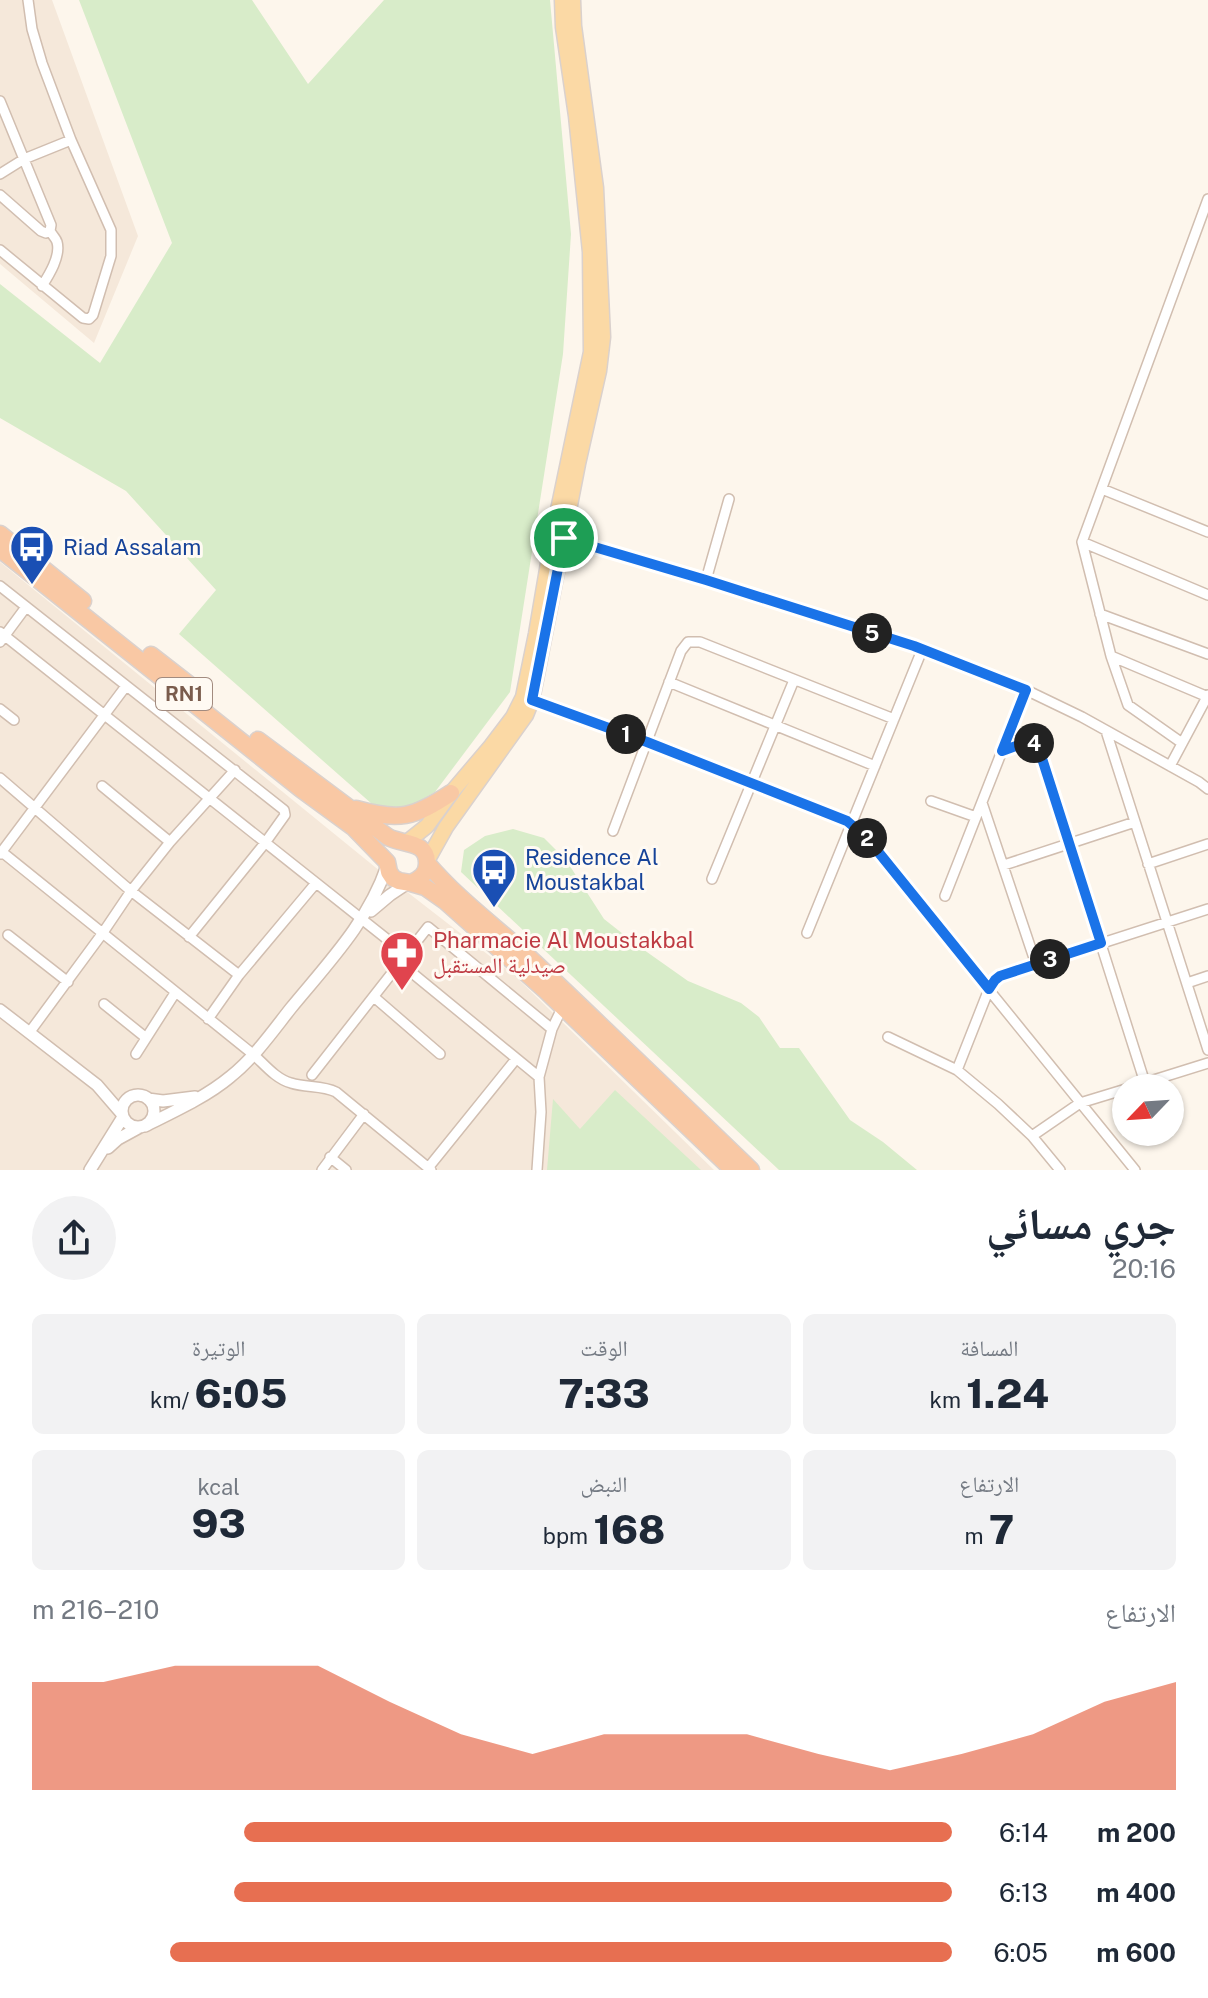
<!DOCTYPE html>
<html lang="ar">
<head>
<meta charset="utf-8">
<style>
	:root { --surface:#fff; --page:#f2f2f3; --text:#1f2937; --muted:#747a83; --accent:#e76f51 }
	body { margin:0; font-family:"Public Sans","Noto Naskh Arabic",sans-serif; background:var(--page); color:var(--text); direction:rtl; height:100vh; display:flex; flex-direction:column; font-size:30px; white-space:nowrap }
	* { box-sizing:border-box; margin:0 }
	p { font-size:26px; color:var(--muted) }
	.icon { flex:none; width:44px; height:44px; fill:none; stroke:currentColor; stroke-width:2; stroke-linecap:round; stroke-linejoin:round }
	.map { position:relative; height:1170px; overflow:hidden; direction:ltr }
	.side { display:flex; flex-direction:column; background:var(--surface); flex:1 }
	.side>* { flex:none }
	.needle { width:52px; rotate:245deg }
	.tools { position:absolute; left:1112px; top:1074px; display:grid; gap:16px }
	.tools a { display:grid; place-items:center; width:72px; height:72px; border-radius:50%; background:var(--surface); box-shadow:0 2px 6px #0004; font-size:40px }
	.pin { position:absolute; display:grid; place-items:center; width:68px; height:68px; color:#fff; margin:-34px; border:4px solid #fff; border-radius:50%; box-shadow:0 2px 8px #0007 }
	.km { position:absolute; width:40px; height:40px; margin:-20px; border-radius:50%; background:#222; color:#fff; font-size:22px; line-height:40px; text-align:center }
	.round { display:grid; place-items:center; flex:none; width:84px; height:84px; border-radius:42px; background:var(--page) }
	.head { display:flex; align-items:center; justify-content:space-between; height:136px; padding:0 32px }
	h1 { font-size:44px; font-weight:800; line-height:60px }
	.stats { display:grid; grid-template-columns:repeat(3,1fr); gap:12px; height:136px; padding:8px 32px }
	.stats div { display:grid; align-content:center; border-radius:12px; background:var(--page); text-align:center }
	.stats b { font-size:40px; font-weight:800 }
	.stats small { font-size:22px; font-weight:400 }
	.stats p { font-size:22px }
	.chart { height:224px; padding:16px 32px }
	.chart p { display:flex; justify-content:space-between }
	.chart svg { width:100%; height:144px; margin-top:8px; fill:var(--accent); opacity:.7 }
	ul { padding:0 32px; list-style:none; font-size:26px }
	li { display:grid; grid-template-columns:128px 96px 1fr; align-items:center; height:60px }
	li i { height:20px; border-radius:10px; background:var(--accent) }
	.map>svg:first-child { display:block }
	.residential { fill:#f5e8da }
	.green { fill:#d8ecc9 }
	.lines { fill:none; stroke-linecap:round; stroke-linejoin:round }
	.minor-casing { stroke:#d1beb0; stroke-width:12 }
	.tertiary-casing { stroke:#d1beb0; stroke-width:14 }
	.primary-casing { stroke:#dad1cd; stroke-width:17 }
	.trunk-casing { stroke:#dad1cd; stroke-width:19 }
	.minor { stroke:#fff; stroke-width:9 }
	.tertiary { stroke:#fff; stroke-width:11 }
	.primary { stroke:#fbd9a5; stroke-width:14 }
	.trunk { stroke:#f9c8a4; stroke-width:16 }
	.route-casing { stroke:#fff; stroke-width:16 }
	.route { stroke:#1a73e8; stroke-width:10 }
	.labels { text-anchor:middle; stroke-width:6; stroke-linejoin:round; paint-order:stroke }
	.shield { fill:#fffaf3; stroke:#a28b7f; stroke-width:2 }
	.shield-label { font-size:20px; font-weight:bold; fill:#7a5c4d }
	.transit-label { font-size:22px; fill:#164399; stroke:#fffaf3; text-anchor:start }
	.health-label { font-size:22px; fill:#be3a42; stroke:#fffaf3; text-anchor:start }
</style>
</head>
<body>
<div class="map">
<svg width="1208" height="1170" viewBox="0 0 1208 1170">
	<rect width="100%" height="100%" fill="#fdf6ec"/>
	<!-- residential -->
	<path class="residential" d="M0,0H52L138,236L94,343L0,264Z
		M0,562L375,867L513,974L714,1170H0Z"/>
	<!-- green -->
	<path class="green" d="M79,0H252L308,84L384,0H550L571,234L563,354L510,692L435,792L389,819L179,634L216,590L126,491L0,418V284L100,363L172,243Z
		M513,829L544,838L566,860L604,919L637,945L688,981L741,1003L759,1017L780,1048H799L850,1120L883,1142L917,1170H779L461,872L464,850L485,836Z
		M615,1090L701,1170H547L553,1099L580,1129Z"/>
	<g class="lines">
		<!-- minor casing -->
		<g class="minor-casing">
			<path id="minor" d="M0,101L51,225L50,231L46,233L41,231L0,195
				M0,174L24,159L71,140
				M0,250L83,318L89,319L93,315L111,256V230L71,140L42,63L32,29L28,0
				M42,286C49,275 61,256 57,242C56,238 52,235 50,231
				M1102,489L1208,532
				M564,538L706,580L914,646L1026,690L1082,717L1199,782L1208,789
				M1082,542L1208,595
				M706,580L729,499
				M0,586L284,810L285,815L265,843L189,937
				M1100,614L1208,654
				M0,632L407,955
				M0,642L26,607
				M1111,656L1208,697
				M669,682L875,766
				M532,700L647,742L840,818L860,831L1135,1170
				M0,709L14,720
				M1106,731L1208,1050
				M1182,743L1128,705L1111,656L1082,542L1208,199
				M1002,751L1027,742L1035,743L1039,749L1145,1083
				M1170,766L1208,695
				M0,778L131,891L239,975L208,1019
				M102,786L170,842
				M931,801L976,817
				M982,803L1036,964
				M613,831L681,651L688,642H700L894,719
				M2,852L254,1055C265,1065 276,1079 291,1083C306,1088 322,1085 336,1092L431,1170
				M0,854L126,686
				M1148,864L1208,844
				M1004,865L1135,822
				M712,879L794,680
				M945,896L1026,690
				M807,933L922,650
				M8,935L68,982
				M400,963L539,1077
				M239,975L316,883
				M1187,983L1208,976
				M374,997L440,1054
				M104,1004L145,1037
				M29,1033L102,934L131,891L170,842L235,770
				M888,1037L957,1070L998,1104L1032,1136L1060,1170
				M136,1054L175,993
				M957,1070L989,989L1000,976L1208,909
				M312,1075L428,927L552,1029
				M1128,1088L1208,1063
				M1032,1136L1080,1103L1126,1089
				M330,1157L346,1170
				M428,1168L516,1059
				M322,1170L364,1114
				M537,1170L541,1112L539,1077L552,1029L563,1006"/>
		</g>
		<!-- tertiary casing -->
		<g class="tertiary-casing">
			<path id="tertiary" d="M371,911L390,895L408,883
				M0,1010L97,1085L122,1114
				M122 1111a16 16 0 1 1 32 0a16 16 0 1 1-32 0Z
				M148,1099L163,1101L195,1097
				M145,1126C173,1112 206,1097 230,1077C254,1058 272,1032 291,1008C328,963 368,922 387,866
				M108,1148L118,1139L140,1127
				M90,1170L123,1117"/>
		</g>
		<!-- primary casing -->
		<g class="primary-casing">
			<path id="primary" d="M407,842L427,826L451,793L491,746L513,717L523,697L536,634L553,534L591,352L590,252L576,116L563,27L562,0
				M427,861L446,827L526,715L532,700L578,464L599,371L603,337L596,188L574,26L573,0"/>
		</g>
		<!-- trunk casing -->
		<g class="trunk-casing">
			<path id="trunk" d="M0,534L83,601
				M0,549L301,789L353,827L387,862L389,872L393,878L399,881L411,883L425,887L445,901L545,990L733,1170
				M151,655L196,690
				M258,740L388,837C402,845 428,840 427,864C427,874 420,879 411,883
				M356,809C400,821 413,818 451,793
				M427,863C459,901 499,929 535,963C607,1031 679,1101 751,1170"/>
		</g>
		<!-- minor -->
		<use href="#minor" class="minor"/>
		<!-- tertiary -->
		<use href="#tertiary" class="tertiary"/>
		<!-- primary -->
		<use href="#primary" class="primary"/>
		<!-- trunk -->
		<use href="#trunk" class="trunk"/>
	</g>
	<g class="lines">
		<!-- route casing -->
		<g class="route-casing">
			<path id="route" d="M564,538L706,580L914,646L1026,690L1002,751L1027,742L1035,743L1039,749L1101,943L1000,976L995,980L989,989L867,838L847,821L647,742L532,700Z"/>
		</g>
		<!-- route -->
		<use href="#route" class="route"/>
	</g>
	<!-- icons -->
	<defs>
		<g id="bus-pin" transform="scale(2.3)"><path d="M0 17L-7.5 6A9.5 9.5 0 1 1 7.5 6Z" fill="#1a4fb4" stroke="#fffaf3"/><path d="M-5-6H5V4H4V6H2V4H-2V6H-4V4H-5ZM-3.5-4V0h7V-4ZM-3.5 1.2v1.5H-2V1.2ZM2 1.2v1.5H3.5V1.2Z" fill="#fff"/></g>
		<g id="pharmacy-pin" transform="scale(2.3)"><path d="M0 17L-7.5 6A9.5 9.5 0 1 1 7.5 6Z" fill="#e0444e" stroke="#fffaf3"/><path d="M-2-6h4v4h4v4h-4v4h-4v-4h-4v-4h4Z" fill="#fff"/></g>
	</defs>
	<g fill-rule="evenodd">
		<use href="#bus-pin" x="32" y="547"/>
		<use href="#bus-pin" x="494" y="870"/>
		<use href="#pharmacy-pin" x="402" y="953"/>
	</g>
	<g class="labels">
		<!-- shield labels -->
		<rect class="shield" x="156" y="678" width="56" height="32" rx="6"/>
		<g class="shield-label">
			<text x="184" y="701">RN1</text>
		</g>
		<!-- transit labels -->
		<g class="transit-label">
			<text x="63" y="555">Riad Assalam</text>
			<text x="525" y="865">Residence Al<tspan x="525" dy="25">Moustakbal</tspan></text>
		</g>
		<!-- health labels -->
		<g class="health-label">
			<text x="433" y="948">Pharmacie Al Moustakbal<tspan x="433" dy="25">صيدلية المستقبل</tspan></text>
		</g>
	</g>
</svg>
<div class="tools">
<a><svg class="needle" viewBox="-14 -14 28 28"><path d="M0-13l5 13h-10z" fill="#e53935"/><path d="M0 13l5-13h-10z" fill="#747a83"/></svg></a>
</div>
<div class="pin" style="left:564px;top:538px;background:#1e9e55"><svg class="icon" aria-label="arrive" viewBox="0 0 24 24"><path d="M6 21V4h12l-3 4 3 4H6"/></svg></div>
<b class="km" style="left:626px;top:734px">1</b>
<b class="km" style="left:867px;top:838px">2</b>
<b class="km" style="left:1050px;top:959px">3</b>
<b class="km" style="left:1034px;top:743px">4</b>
<b class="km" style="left:872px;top:633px">5</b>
</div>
<section class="side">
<div class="head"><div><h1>جري مسائي</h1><p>20:16</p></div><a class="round"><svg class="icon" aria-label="share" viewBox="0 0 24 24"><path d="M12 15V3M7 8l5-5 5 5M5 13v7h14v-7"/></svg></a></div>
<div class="stats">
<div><p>المسافة</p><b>1.24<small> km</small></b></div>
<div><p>الوقت</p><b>7:33</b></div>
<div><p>الوتيرة</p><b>6:05<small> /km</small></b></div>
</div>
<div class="stats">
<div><p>الارتفاع</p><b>7<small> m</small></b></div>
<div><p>النبض</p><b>168<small> bpm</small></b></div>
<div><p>kcal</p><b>93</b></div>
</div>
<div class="chart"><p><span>الارتفاع</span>210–216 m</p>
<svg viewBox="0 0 160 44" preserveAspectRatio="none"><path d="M0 44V11L10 11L20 6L30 6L40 6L50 17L60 27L70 33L80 27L90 27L100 27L110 33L120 38L130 33L140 27L150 17L160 11V44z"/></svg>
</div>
<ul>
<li><b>200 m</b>6:14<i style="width:77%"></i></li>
<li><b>400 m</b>6:13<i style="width:78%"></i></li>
<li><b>600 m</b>6:05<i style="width:85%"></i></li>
</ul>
</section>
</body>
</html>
